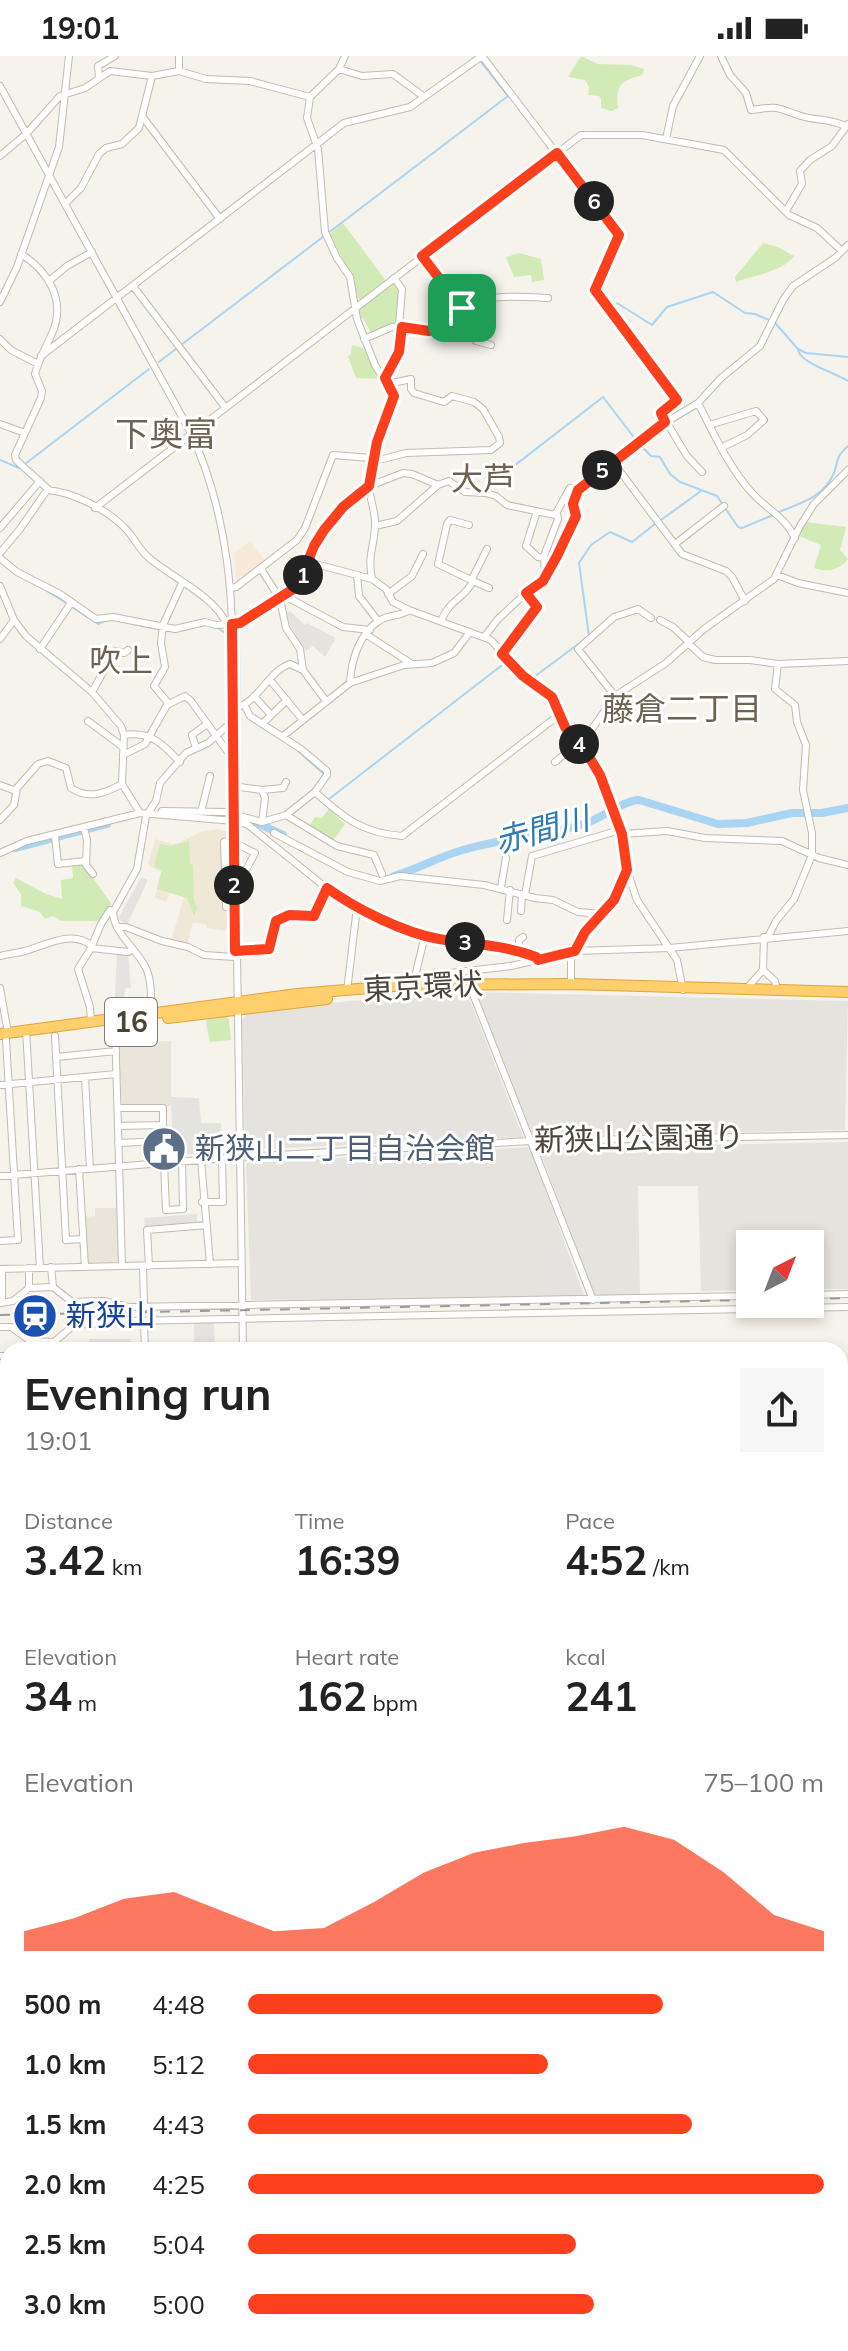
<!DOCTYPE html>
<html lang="en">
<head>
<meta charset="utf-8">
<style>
	:root { --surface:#fff; --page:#f6f6f6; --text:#222; --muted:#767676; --accent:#fc3f1d }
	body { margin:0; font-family:Mulish,"Noto Sans JP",sans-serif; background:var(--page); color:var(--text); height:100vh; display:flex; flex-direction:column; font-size:30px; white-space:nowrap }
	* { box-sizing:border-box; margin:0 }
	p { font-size:26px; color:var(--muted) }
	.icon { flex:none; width:44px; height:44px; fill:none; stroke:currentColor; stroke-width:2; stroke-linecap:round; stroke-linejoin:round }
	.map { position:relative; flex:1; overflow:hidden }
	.sheet { position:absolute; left:0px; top:1286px; width:848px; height:1010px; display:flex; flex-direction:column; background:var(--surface); border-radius:24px 24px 0 0; box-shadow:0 4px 12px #0003 }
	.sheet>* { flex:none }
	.needle { width:52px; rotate:42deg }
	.tools { position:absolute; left:736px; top:1174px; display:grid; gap:16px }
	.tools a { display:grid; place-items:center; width:88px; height:88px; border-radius:0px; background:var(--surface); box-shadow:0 4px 12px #0003; font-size:40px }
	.pin { position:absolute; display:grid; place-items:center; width:68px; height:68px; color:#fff; margin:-34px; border-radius:16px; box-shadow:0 4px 12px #0006 }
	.km { position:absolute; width:40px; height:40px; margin:-20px; border-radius:50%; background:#222; color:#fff; font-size:22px; line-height:40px; text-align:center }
	.round { display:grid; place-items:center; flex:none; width:84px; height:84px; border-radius:0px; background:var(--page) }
	.summary { display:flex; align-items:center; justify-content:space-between; height:136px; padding:0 24px }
	h1 { font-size:44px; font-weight:700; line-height:60px }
	.figures { display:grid; grid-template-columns:repeat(3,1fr); gap:12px; height:136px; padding:8px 24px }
	.figures div { display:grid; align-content:center }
	.figures b { font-size:40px; font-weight:700 }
	.figures small { font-size:22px; font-weight:400 }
	.figures p { font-size:22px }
	.chart { height:224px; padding:16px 24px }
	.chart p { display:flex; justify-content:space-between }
	.chart svg { width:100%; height:144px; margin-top:8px; fill:var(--accent); opacity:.7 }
	ul { padding:0 24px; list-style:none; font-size:26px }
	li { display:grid; grid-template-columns:128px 96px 1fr; align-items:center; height:60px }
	li i { height:20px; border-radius:10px; background:var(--accent) }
	.status { display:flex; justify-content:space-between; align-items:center; height:56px; padding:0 40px; background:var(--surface); direction:ltr }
	.status svg { height:22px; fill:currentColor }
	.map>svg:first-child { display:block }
	.residential { fill:#eae5da }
	.commercial { fill:#f7ead8 }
	.industrial { fill:#e6e2dd }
	.education { fill:#efe8d6 }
	.green { fill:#d2eab5 }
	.parking { fill:#e5e3e0 }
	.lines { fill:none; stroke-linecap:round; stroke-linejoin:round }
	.stream { stroke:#a9d4f2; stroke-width:2 }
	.river { stroke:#a9d4f2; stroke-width:8 }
	.minor-casing { stroke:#c2bbae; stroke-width:8 }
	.major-casing { stroke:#e6c16a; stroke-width:10 }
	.highway-casing { stroke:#e0a43c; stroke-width:12 }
	.minor { stroke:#fff; stroke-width:6 }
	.major { stroke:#ffe39c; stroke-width:8 }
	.highway { stroke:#ffcf6e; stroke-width:10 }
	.rail { stroke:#9a9a9a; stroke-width:2; stroke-dasharray:10 10; stroke-linecap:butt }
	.minor-bridge-casing { stroke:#c2bbae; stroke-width:8; stroke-linecap:butt }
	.minor-bridge { stroke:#fff; stroke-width:6 }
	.route-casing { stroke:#fff; stroke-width:16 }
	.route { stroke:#fc3f1d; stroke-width:10 }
	.labels { text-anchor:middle; stroke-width:6; stroke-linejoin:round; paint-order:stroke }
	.shield { fill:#fff; stroke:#817c74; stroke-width:2 }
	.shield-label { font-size:28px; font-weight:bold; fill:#4b4439 }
	.street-label { font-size:30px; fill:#4b4439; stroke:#fff }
	.service-label { font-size:30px; fill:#4e5e75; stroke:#fff; text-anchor:start }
	.transit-label { font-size:30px; fill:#164399; stroke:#fff; text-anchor:start }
	.neighbourhood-label { font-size:32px; fill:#6e6250; stroke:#fff }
	.water-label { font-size:32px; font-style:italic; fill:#2e7ab2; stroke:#fff }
	.quarter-label { font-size:34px; fill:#6e6250; stroke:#fff }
</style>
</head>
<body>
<div class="status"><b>19:01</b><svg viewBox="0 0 49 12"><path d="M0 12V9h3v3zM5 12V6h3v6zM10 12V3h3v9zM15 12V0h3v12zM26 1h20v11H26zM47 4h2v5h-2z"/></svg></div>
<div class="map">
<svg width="848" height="2295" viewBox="0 0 848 2295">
	<rect width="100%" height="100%" fill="#f6f3ec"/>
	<!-- residential -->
	<path class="residential" d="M171,985V1050L122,1051L118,987Z
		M95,1152H117L119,1206L87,1207L85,1161L95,1160Z
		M0,2226L8,2229V2288H276L289,2295H0Z"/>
	<!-- commercial -->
	<path class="commercial" d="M250,485L266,506L237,528L234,497Z"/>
	<!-- industrial -->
	<path class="industrial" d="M476,936L848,945L845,1074L533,1080Z
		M468,939L523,1081L245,1094L242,964L248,957L349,945Z
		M848,1086V1233H810V1188H750V1234L701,1235L698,1130H638L640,1239H594L539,1092Z
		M530,1091L584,1240L251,1244L246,1109L248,1107Z
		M840,1534H848V1603L840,1604Z"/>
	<!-- education -->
	<path class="education" d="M218,773L226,775V783L222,782V785L228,875L207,872V869L193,866L187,888L171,885L184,841L170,836L166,846L155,842L161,816L148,809L155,783L172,788L179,787L200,776Z"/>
	<!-- green -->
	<path class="green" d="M581,0L598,8L631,9L644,13L642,19C621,25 615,29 618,52L612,55L601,52V43L599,40L588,39L589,31L585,24L568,21Z
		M343,167L386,225L359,245L354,225L330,178Z
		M763,187L778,191L794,200C783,216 753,219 736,226L735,221Z
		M519,197L541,203L544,224L532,226L531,219L514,221L506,201Z
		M394,225L401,233L398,269L371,277L363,262L360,263L359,252Z
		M352,289L363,292L380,323L356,322L348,300L351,298Z
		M805,466L846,471L840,494L848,503C840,514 826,517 814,512L821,489L799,480Z
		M329,753L345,768L332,786L308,772L315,761L322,762Z
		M189,785L190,808L193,809L194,844L197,852L194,860L187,842L157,833L162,814L154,811L160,788L171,790Z
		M72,808H83L111,847L108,859L97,865H61L53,860L45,863L40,856L21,850V838L13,827L16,822L44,837L62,843L61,824L73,822Z
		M224,960L229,963L231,984L210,986L206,967L209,961Z"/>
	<!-- parking -->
	<path class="parking" d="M290,555L305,569L307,567L336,582L325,601L313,590L306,595L290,569L287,556Z
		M141,821L148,824L127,869L118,863Z
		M117,897H128L131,932H126L122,948L128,957L114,960Z
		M487,951L555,954L553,981L519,978L518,1009H508Z
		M257,1037L258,1059L263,1060L264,1086L248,1087L245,1038Z
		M171,1041L199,1042L201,1067H221L222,1097L202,1099L201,1095H194V1098L173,1099Z
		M359,1101L362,1149L325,1150L323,1104Z
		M197,1158V1168L145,1172L144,1162Z
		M549,1197H568L584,1239L526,1241L527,1232L556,1231V1208L550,1207Z
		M214,1266L215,1294H194V1267Z
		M89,1283H130L131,1292L143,1294H89Z"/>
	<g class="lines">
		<!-- stream -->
		<path class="stream" d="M617,247L652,269L667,251L713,236L745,257L755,258L769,264
			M776,268L798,293L806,297L848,301
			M181,289L508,40L481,6
			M798,294C802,308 834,316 848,325
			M159,306L177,292
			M640,389L651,400L660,401L670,418L680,426L717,440L738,471L742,472L773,459
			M0,404L19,412
			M25,408L149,313
			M483,434L603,341L636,384
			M779,456C801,447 824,441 834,417C839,403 835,402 848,390
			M661,464L701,435
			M47,535L68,548
			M72,551L98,568L105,565
			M126,566L137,569
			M141,570L159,573
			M216,571L227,578
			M236,584L239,585L240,644
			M520,612L534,621L589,580L579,507L591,489L610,476L632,486L655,468
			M251,664L266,674
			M298,695L324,718L311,736
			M315,740L325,747
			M329,743L506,606
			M6,1575L8,1576
			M840,1939L848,1934
			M0,1989L8,1991"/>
		<!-- river -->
		<path class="river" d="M255,766L283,779
			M16,792L107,768
			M394,820C418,813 440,800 463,794C503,782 544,780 584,768C602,762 624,744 639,744L718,768L747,767L792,757H822L848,752"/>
		<!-- minor casing -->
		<g class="minor-casing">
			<path id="minor" d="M721,0L730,19L746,37L751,54C780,50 774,51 801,60C816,65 830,62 845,70
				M339,13L362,20L393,18L423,40
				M179,15V0
				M99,22L98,10L115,0
				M0,30L191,377C219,438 230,501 232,568L243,1294
				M310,41L307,62L318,93L325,176L337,202L350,221L357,263L375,309L394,340C386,369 368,398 369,430C370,443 375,455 375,467C375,490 367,498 372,523L386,533L393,546L409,554L491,584L523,620L552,641L565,671L582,689
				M142,60L220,163
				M666,83L673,50L700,0
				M0,100L26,78L60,40L85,32L110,15L152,20L179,15L206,23L250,25L310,41L339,13L345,0
				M65,148L81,132L99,98L106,92L122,88L139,72L152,20
				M786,155L802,128L800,115L810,104L832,90L848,68
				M21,198C47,214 66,243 53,275C47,290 39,302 35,318L42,335L41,342L15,399L16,404L49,434
				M422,200L462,252L478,258L476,285L491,289
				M394,222L402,233L399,270
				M49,225L67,210L92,196
				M133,230L225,351
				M0,246L17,211L59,91L69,0
				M0,283L11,294L38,308
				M364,283L392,271L429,275C440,270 445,262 455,256C485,237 514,240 548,242
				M41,300L344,67L410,51L482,0L619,179L595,234L677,344L661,357L687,400L702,416
				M385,322L399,296L402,271
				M0,368L25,377
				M709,369L756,355L764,364L747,379L721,392
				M613,406L682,498L726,515L732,521L745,545
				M95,452L581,79H642L724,94L789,159L817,172L842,195
				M537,455L526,490L538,501L544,502
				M375,470L397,465L438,429
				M0,472L40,425
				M795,482C785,461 768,454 753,438C729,412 714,378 698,347L721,322L760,290L783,244L793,230L835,202L848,189
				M675,488L724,450
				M0,497L20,473L47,434C73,436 106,453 125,472C133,480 139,493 148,501C172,522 215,540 227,569
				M0,502L17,516L60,538L96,563L113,561L175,573L205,566L216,569L240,567L298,530L314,490L324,474L343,451L367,431L403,417L412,418L438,429L449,425L465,436L486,437L496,440L507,449L555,459L570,432L578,434
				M308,506L372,523
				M261,513L280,543L286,572L300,593L303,614
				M777,519L798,527L848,537
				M357,520L359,540L378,565
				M545,520L544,500L558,463L557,458
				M472,523L487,493
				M473,525L489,532
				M0,530L14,564L26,580L92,636L121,670L124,679L122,728L140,757
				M230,532L236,531L297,484L305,472L333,399L383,403L406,397L491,394L500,387L499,381L483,353L474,346L452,340L444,346L414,337L411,333V323L388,328
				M388,538L412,520L423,498
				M285,540L343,571L370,574
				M660,564L673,571L689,586
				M441,565C451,541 463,545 473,525L438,508L447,468L450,464L469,469
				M367,579L412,608
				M485,580L498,563L526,537
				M0,583L14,564
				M688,587L703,601L715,604H750L778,608L848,605
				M40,593L71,547
				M502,598L537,551L526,537L543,525L557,500L576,460L573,448L578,434L658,371L698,347
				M270,624L302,663
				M350,627C351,606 359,577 379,565C388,558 401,561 409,554
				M92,636L115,595L124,597L128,594
				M254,640L271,659
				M615,640L578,593L614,561L638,553L651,562
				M169,648L154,630L165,611L161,587L163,569L182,527
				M245,650L250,660L301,693L327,715V719L315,736C344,762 362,777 402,780L559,659
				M232,652C258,650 266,616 290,608L303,614L326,645
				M88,665L123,691
				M262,668L287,644
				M124,679C150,675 162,687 180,706
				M283,680L350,627L404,609L432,607L454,597L470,576
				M196,692L192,679L207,668
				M123,699L145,688L167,649L185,640L191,645L227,695L233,696
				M555,706L578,687
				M0,729L16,735
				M233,730L262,734L283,732L286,726
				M162,755L225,756L262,766L286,759L337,790L374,799L382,818
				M201,756L210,720
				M286,759L315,736
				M0,764L14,749L17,732L38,708L48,705L66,712L71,732C89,744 105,737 122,728
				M262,766L265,742L262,734
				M84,772L87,784L86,809L93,818
				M274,777L348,816L380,825L400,820L484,829L535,842L553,844L578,856L602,858
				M622,778L667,775L705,782L782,785L819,802L848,809
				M55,780L58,808L85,805
				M228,785L224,786L226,851H235
				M0,797L27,785L140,757L234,765L247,768L324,830L357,851L425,879L505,890L536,901L538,904
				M234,815L246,814L255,797L241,790
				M501,831L506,802
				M525,839L532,800L620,774
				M521,855L522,838
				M507,864L510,834
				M117,871H126L162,885L188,891L204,899L235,901
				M764,881L763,914L775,925L777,934
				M768,881L776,865L794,843L812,799V777L803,734L806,689L797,666L795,649L775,633L778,608
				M91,892L128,896L133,893
				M235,895L269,893L276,865L289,859L314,860L327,832
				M519,895V884L523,881
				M575,895L585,876L614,844L627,815
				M0,900C8,898 17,897 25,895C46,889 73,873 92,890
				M414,925L425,879
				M571,928V896
				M0,932L8,977
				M747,932L763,914
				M471,933L593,1244
				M683,934L677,904L637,844L627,814L622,778L600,719L583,692V686L615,640L666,607L704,573L774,523L800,470L814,448L848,414
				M347,935L357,851
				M406,936V929L441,918L511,910L575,895L670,892L848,875
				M151,958C151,943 152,925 146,912C136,892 114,878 113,856L137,813L146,760L156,745L160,727L186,697L208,687L226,671L233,670
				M91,967L90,951L78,913L91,892L101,868L110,854
				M115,968L122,1210
				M26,974L40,1212
				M55,980L66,1184L83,1183
				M56,1001L116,995
				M85,1021L90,1113
				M0,1029L116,1018
				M118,1052H163V1085L118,1087
				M118,1070L163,1069
				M201,1104L210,1208
				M164,1107L166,1154L183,1153L182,1105
				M79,1113L85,1211
				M0,1120L239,1101L531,1085L848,1079
				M202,1146H223L222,1102
				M0,1185L18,1184L6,984
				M143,1210L144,1251
				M149,1210L147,1174L207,1169
				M29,1212V1232L53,1231L51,1211
				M0,1213L241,1207
				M2,1213V1247
				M53,1231L72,1246L104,1245L129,1251L750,1240
				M810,1239L848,1238
				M0,1247L13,1245L29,1232
				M144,1265L145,1294
				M0,1271H11L32,1286
				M31,1294L33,1285L54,1286L74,1269L129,1265L848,1251
				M0,1300H8
				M0,1345L8,1346
				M0,1368L8,1369
				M0,1449L8,1452
				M0,1519L8,1478
				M0,1524L8,1528
				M840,1527H848
				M0,1576L3,1571L1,1563
				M0,1591L8,1595
				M840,1605H848
				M0,1615L8,1623
				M0,1680L8,1690
				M840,1761L848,1757
				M0,1791L8,1797
				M840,1888L848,1884
				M840,1921L848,1930
				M0,1929L8,1935
				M0,1978L8,1965
				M0,1985L8,1987
				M840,2047L848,2042
				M0,2100L8,2087
				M840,2123L848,2132
				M840,2188L848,2183
				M187,2288L201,2295
				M375,2288L390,2295
				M518,2288L527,2292
				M3,2295L8,2274
				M76,2295L87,2288
				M323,2295L328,2288
				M364,2295L369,2288
				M416,2295L420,2288
				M837,2295L848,2289"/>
		</g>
		<!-- major casing -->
		<g class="major-casing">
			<path id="major" d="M0,1473L8,1477
				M697,2295V2288"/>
		</g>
		<!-- highway casing -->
		<g class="highway-casing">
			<path id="highway" d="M168,962L327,943
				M0,978L297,938L406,929L571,928L848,936"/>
		</g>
		<!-- minor -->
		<use href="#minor" class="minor"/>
		<!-- major -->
		<use href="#major" class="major"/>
		<!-- highway -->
		<use href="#highway" class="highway"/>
		<!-- rail -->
		<path class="rail" d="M810,1243L848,1242
			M0,1259L750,1244"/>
		<!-- minor-bridge casing -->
		<g class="minor-bridge-casing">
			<path id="minor-bridge" d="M228,785L241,790"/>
		</g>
		<!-- minor-bridge -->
		<use href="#minor-bridge" class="minor-bridge"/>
	</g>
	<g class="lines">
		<!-- route casing -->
		<g class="route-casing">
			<path id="route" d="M557,97L619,179L595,234L677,344L661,357L665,366L578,434L573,448L576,460L557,500L543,525L526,537L537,551L502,598L523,620L552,641L565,671L578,687L582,689L600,719L622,778L627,814L614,844L585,876L575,895L538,904L536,901C504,889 473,888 439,883C404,877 356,853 327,832L314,860L289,859L276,865L269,893L235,895L232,568L240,567L298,530L314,490L324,474L343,451L369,430L377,386L394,340L385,322L399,296L402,271L429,275L462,252L422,200Z"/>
		</g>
		<!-- route -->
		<use href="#route" class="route"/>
	</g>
	<!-- icons -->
	<defs>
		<g id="civic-disc" transform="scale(2.3)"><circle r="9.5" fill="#5c6f8a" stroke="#fff"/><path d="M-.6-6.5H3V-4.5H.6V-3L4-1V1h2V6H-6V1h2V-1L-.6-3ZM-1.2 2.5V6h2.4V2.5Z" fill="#fff"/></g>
		<g id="station-disc" transform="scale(2.3)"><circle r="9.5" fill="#1a4fb4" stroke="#fff"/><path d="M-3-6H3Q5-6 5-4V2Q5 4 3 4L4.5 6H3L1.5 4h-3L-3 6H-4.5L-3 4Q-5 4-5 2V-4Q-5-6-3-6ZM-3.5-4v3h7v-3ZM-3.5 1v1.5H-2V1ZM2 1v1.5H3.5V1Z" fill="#fff"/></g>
	</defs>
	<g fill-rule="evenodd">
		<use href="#civic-disc" x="164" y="1093"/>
		<use href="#station-disc" x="35" y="1260"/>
	</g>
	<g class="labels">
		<!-- shield labels -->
		<rect class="shield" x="105" y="942" width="52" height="48" rx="6"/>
		<g class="shield-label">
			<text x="131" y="976">16</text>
		</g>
		<!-- street labels -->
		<g class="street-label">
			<text transform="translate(423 931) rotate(-3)" y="10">東京環状</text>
			<text transform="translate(639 1083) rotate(-1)" y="10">新狭山公園通り</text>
		</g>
		<!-- service labels -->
		<g class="service-label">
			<text x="195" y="1103">新狭山二丁目自治会館</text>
		</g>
		<!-- transit labels -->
		<g class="transit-label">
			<text x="66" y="1270">新狭山</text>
		</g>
		<!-- neighbourhood labels -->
		<g class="neighbourhood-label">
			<text x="483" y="434">大芦</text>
			<text x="121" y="616">吹上</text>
			<text x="682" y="664">藤倉二丁目</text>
		</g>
		<!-- water labels -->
		<g class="water-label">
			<text transform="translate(542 774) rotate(-15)" y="11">赤間川</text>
		</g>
		<!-- quarter labels -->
		<g class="quarter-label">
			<text x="166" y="390">下奥富</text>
		</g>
	</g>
</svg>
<div class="tools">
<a><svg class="needle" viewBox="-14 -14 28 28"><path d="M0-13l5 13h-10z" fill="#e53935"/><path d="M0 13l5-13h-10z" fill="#767676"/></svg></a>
</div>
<div class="pin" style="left:462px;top:252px;background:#1e9e55"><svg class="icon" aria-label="arrive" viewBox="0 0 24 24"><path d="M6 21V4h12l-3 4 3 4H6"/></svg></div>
<b class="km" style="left:303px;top:519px">1</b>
<b class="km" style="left:234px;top:829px">2</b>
<b class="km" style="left:465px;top:886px">3</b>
<b class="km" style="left:579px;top:688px">4</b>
<b class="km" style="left:602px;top:414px">5</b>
<b class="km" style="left:594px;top:145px">6</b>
<section class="sheet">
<div class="summary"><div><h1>Evening run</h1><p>19:01</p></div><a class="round"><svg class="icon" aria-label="share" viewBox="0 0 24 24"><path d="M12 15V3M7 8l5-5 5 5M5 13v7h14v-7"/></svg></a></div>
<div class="figures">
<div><p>Distance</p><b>3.42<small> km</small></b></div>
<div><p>Time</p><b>16:39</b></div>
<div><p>Pace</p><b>4:52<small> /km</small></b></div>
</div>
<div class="figures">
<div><p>Elevation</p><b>34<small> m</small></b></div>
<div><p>Heart rate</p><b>162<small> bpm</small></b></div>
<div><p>kcal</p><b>241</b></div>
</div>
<div class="chart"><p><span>Elevation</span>75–100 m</p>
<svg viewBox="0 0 160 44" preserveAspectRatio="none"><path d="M0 44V38L10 34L20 28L30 26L40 32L50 38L60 37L70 29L80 20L90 14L100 11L110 9L120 6L130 10L140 20L150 33L160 38V44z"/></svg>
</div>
<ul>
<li><b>500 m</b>4:48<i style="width:72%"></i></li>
<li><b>1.0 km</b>5:12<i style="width:52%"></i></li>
<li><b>1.5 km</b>4:43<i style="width:77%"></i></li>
<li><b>2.0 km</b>4:25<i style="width:100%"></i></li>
<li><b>2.5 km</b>5:04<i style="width:57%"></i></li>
<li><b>3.0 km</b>5:00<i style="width:60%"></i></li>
</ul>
</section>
</div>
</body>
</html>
